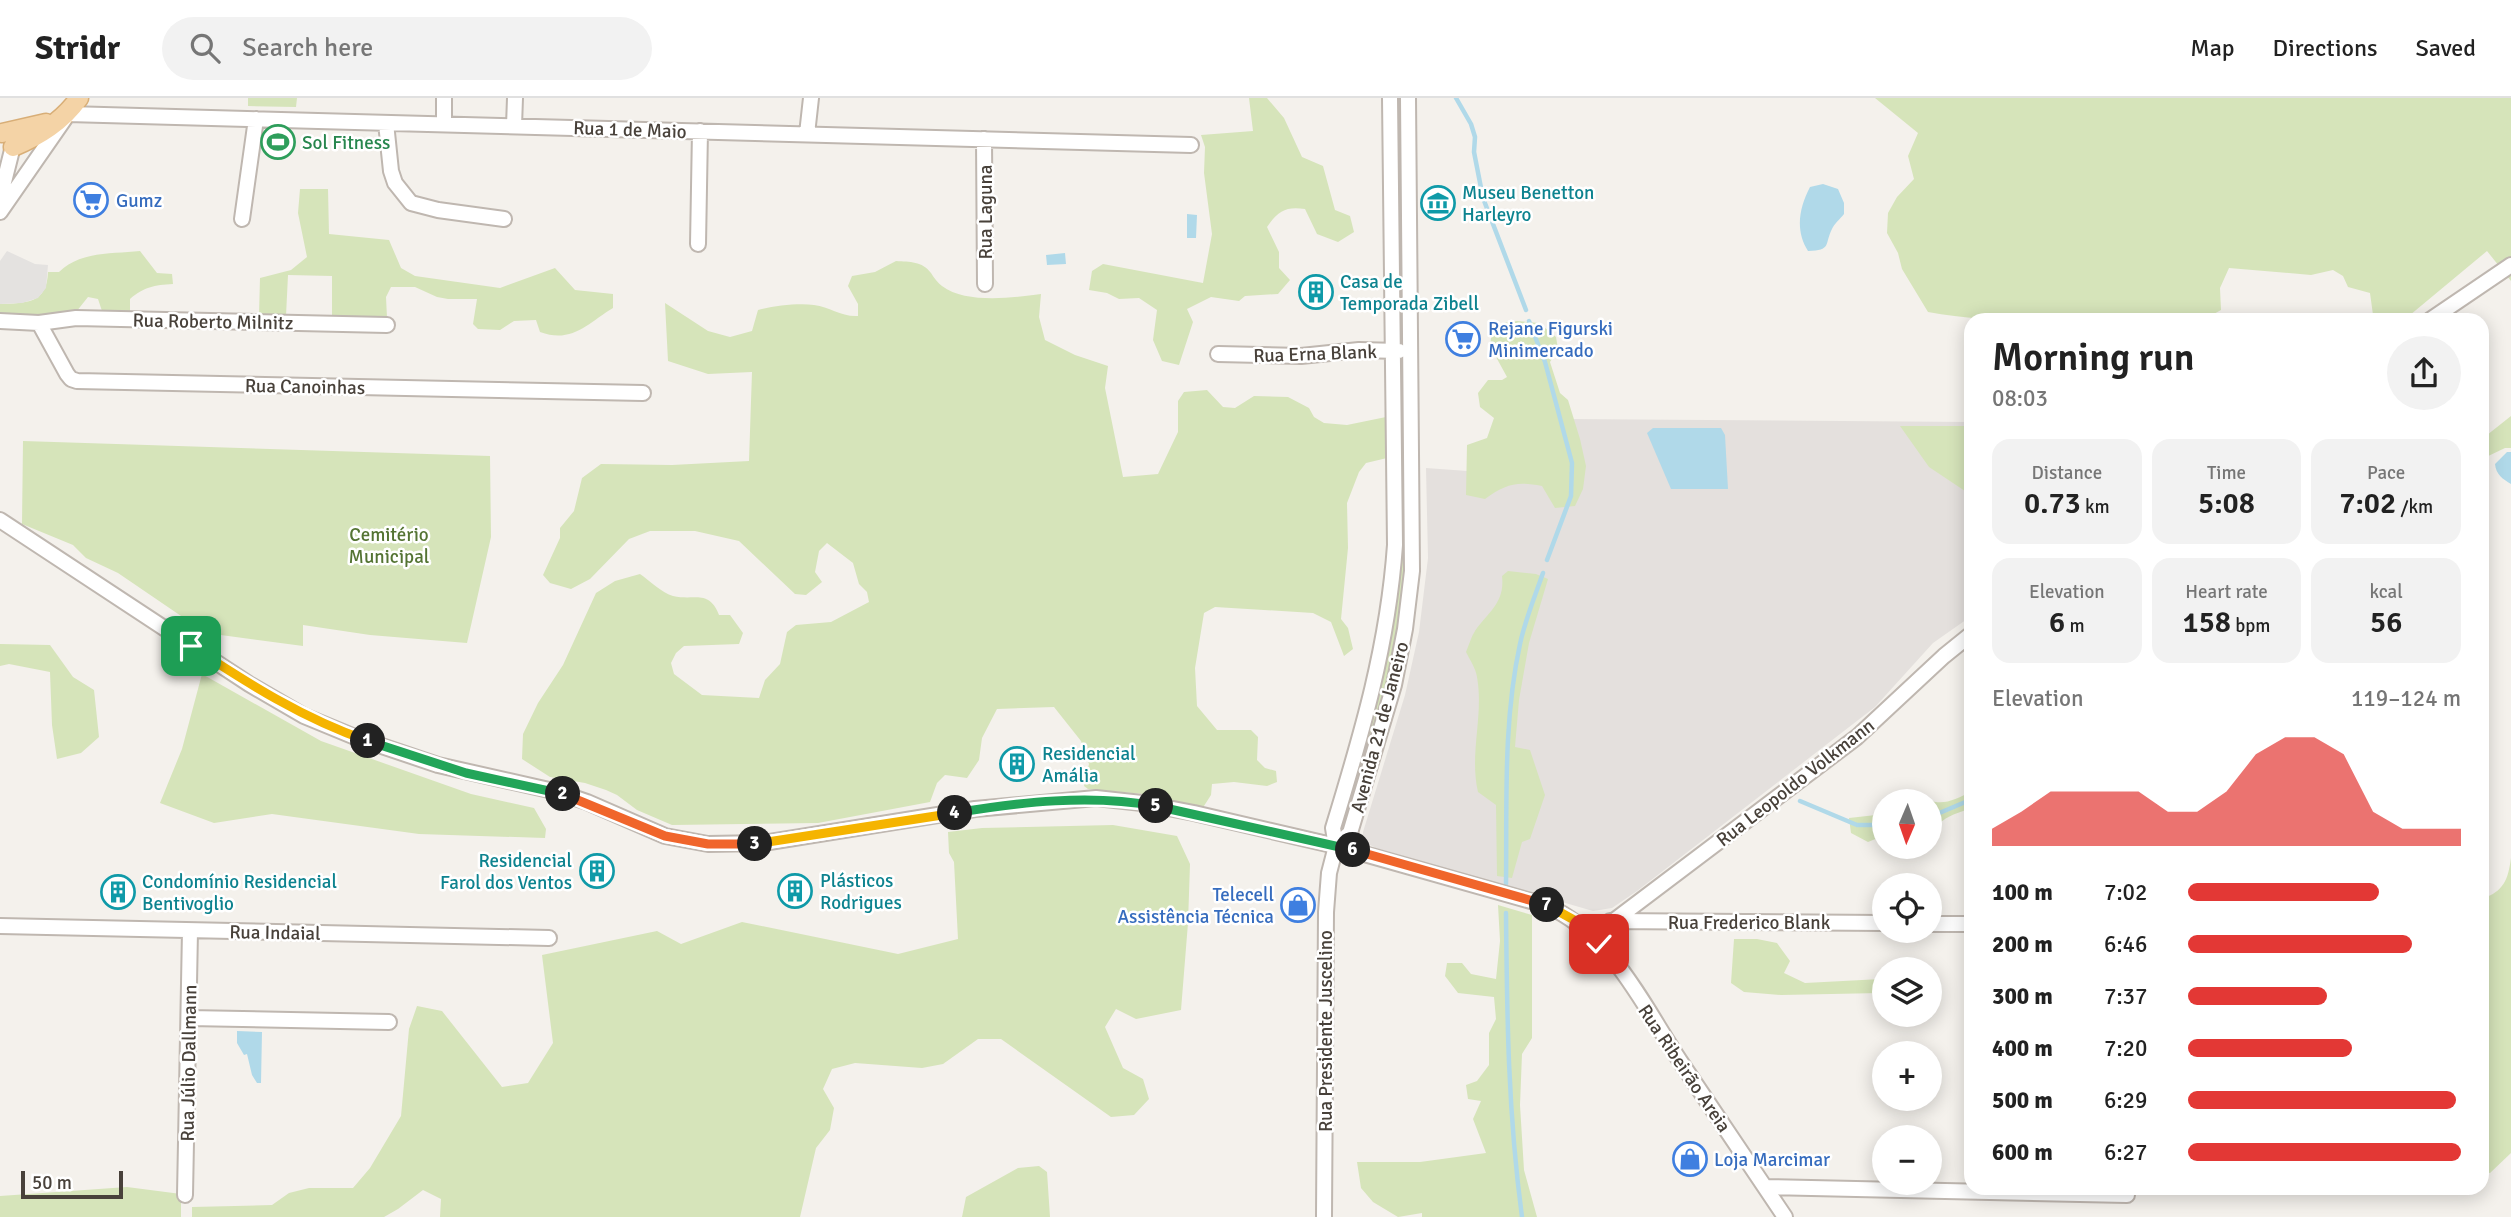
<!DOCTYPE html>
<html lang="en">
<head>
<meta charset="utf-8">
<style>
	:root { --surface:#fff; --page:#f2f2f2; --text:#222; --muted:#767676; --line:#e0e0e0; --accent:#e33835 }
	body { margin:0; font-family:Signika,sans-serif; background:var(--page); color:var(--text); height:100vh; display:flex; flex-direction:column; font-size:26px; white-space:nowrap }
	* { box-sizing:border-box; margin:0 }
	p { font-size:23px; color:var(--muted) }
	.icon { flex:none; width:38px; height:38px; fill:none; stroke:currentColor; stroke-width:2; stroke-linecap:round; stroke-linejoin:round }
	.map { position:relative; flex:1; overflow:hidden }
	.details { position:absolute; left:1964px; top:215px; width:525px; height:882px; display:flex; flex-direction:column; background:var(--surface); border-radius:21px; box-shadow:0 4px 18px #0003 }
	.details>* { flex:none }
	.needle { width:46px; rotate:182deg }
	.fabs { position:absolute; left:1872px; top:691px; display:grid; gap:14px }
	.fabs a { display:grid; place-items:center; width:70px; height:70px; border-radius:50%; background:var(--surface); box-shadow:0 4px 18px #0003; font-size:35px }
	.scale { position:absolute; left:21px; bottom:18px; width:102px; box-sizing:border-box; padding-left:7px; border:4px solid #48413a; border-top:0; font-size:19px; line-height:24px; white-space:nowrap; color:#48413a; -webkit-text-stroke:5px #fff; paint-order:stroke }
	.pin { position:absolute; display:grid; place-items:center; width:60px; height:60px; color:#fff; margin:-30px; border-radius:14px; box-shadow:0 4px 10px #0006 }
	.km { position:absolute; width:35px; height:35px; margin:-18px; border-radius:50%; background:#222; color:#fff; font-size:19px; line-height:35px; text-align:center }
	.round { display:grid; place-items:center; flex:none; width:74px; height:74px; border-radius:37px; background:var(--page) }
	.head { display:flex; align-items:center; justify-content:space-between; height:119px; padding:0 28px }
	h1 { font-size:38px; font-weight:600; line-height:52px }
	.figures { display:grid; grid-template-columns:repeat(3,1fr); gap:10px; height:119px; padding:7px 28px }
	.figures div { display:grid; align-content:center; border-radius:18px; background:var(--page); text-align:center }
	.figures b { font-size:30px; font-weight:600 }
	.figures small { font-size:19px; font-weight:400 }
	.figures p { font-size:19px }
	.chart { height:196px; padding:14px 28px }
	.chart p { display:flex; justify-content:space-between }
	.chart svg { width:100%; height:126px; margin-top:7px; fill:var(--accent); opacity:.7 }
	ul { padding:0 28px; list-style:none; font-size:23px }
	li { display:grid; grid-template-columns:112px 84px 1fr; align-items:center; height:52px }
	li i { height:18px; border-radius:9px; background:var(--accent) }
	header { display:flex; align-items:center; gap:42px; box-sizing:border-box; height:98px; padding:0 35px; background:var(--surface); border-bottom:2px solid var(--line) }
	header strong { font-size:33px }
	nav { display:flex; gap:38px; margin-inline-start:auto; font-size:24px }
	.search { width:490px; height:63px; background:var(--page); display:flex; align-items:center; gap:18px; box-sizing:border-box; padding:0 24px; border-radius:38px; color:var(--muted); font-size:26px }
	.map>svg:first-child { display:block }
	.industrial { fill:#e4e0dd }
	.green { fill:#d6e4ba }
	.parking { fill:#e4e2e0 }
	.water { fill:#b0d9e9 }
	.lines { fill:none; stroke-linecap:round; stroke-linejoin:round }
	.stream { stroke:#b0d9e9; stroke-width:4.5 }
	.minor-casing { stroke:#bfb7b0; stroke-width:18 }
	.major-casing { stroke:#d8ae77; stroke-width:21 }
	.minor { stroke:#fff; stroke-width:14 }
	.major { stroke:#f4d3a6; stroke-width:18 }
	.split-1-casing { stroke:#fff; stroke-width:14 }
	.split-2-casing { stroke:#fff; stroke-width:14 }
	.split-3-casing { stroke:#fff; stroke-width:14 }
	.split-4-casing { stroke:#fff; stroke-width:14 }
	.split-5-casing { stroke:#fff; stroke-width:14 }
	.split-6-casing { stroke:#fff; stroke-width:14 }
	.split-7-casing { stroke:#fff; stroke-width:14 }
	.split-8-casing { stroke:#fff; stroke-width:14 }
	.split-1 { stroke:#f5b400; stroke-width:9 }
	.split-2 { stroke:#22a559; stroke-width:9 }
	.split-3 { stroke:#f0652b; stroke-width:9 }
	.split-4 { stroke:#f5b400; stroke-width:9 }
	.split-5 { stroke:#22a559; stroke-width:9 }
	.split-6 { stroke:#22a559; stroke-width:9 }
	.split-7 { stroke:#f0652b; stroke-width:9 }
	.split-8 { stroke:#f5b400; stroke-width:9 }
	.labels { text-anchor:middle; stroke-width:5; stroke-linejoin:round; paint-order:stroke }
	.street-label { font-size:19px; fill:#48413a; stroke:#fff }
	.leisure-label { font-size:19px; fill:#27864d; stroke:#fff; text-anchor:start }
	.culture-label { font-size:19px; fill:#0d838f; stroke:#fff; text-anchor:start }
	.shop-label { font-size:19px; fill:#366cbe; stroke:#fff; text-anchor:start }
	.park-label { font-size:19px; fill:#547433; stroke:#fff }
</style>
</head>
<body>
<header>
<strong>Stridr</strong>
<div class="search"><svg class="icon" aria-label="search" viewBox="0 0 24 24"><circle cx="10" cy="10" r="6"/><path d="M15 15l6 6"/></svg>Search here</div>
<nav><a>Map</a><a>Directions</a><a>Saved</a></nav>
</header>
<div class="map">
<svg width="2511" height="1119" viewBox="0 0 2511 1119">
	<rect width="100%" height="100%" fill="#f4f1ec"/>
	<!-- industrial -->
	<path class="industrial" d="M1566,321L1970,324V519L1933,545L1875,609L1637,793L1612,810L1593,813L1376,750L1368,746L1363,741V734L1405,597L1419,534L1428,460L1426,370L1580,381Z"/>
	<!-- green -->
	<path class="green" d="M248,0H297L296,9L248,8Z
		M1249,0H1267L1284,20L1302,59L1323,68L1335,112L1350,118L1354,134L1338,144L1317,136L1305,111C1286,108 1278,113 1267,129L1279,154V170L1290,182L1278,196L1245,198L1239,203L1211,199L1187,211L1193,224L1179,267L1162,263L1153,242L1157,212L1139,200L1119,201L1107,195L1089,192L1092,173L1103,166L1203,185L1212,136L1204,75L1205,49L1201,37L1253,33Z
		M2511,0V183L2487,153L2404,222H2377L2373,217L2370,195L2348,189L2343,178L2333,172L2311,177L2229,170L2220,190L2221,212L2203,222L2164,215L2119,217L2110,222C2048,222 1988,225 1928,214L1902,171L1898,155L1887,135L1888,115L1897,99L1914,81L1908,58L1918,35L1875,0Z
		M1397,67H1403L1405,234H1399Z
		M300,91H328L329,136L389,142L401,170L415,178L500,190L555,170L575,192L613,196V210C588,225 572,246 540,234L536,222L514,223L500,232L478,231L473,226L477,201H448L437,199L415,189H391L386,199L387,220L332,219V178L288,177L286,218H259L260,180L291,172L307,159L298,115Z
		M140,153L157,175L172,176L173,186C154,187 144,189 130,201V218L103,216L98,201L88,199L76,214L66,217L0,216V206C26,205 47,206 48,174H59C80,153 113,156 140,153Z
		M896,163C910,164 922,163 931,175C934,180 938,185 942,188C966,206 1012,200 1041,196L1039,219L1045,242L1075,257L1108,268L1105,290L1123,379L1158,376L1178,334V303L1184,294L1207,292L1223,309L1235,310L1254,298L1288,299L1309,310L1314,319L1324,325L1347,327L1386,319L1387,360L1366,365L1359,374L1347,405L1348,450L1341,521L1348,530L1353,551L1344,558L1331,524L1313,515L1215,509L1204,515L1195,570L1197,608L1217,632H1251L1258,639L1257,662L1265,670L1276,673L1277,684L1267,688L1234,684L1212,686L1211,697L1202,711L1143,696L1088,691L1084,688L1089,666L1081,643L1054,609L997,611L982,640L979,662L967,680L945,677L937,685L930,704L818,725L672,727L637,712L617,697L606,692L585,685L550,679L522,661L523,636L538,605L563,567L596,495L615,483L640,476C650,483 662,495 673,498C694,503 709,491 719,517H730L743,535L739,546L684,548L676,555L671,565L674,576L702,597L759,600L765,582L780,566L787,534L796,527L831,524L869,504L867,494L859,486L853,465L827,445L819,453L815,474L822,484L806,497L795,496L739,443L695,433H650L629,441L590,481L571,491L550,485L543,477L560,440V430L574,413L582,380L601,366L672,367L749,363L752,274L708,276L668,263L665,205L708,233L730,239L752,233L758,212C774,208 797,205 814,207C830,209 841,219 858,218V206L848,188L852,178L875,174Z
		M1517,223L1539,225L1556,239L1558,251L1550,264L1560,295L1568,302L1580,341L1586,368L1583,391L1575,408L1555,410L1542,388C1516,383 1506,386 1485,401L1466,397L1467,347L1487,340L1494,320L1480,309L1478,295L1488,282H1502L1507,279L1490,248L1492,232L1503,225Z
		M1399,265H1405L1408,432H1401Z
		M2511,318V350H2505L2482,361V341Z
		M1900,328H1970V393H1965L1929,369Z
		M23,343L490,358L491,439L467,545L370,537L303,527V548L206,535L118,475L86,460L73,447L22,426Z
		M1400,459L1406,460C1403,510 1395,560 1383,609C1373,649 1358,689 1346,728L1340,726C1368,637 1394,553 1400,459Z
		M1508,473L1536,476L1548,481L1529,545L1519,602L1515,649L1530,652L1545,697L1530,741L1522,744L1512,780L1497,778L1496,707L1478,694C1469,655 1484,618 1477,579C1476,571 1470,562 1466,554C1469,547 1471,539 1475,533C1489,513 1505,505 1502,478Z
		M0,546L50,547L73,579L94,592L99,639L81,655L57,661L52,627L50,574L9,566L0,568Z
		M202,576L321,643L471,696L534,710L546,731L545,740L419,736L272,716L214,725L160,705L182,651Z
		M1970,694V711C1953,716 1942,720 1930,735V704L1926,703L1929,702C1943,708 1957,701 1970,694Z
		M1885,716V737L1868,744L1851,735L1849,720Z
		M1113,727L1177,738L1190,766L1188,825L1181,912L1136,921L1116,911L1105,929L1123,970L1143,981L1149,1001L1134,1017L1111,1019L1001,941H978L943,966L922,970L855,965L832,971L823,991L834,1010L830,1032L816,1050L800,1119H440L441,1101L423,1092L398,1111L384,1119H192V1109L272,1107L289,1095L309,1090H353L370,1070L401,1018L409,931L417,908L442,913L502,989L528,985L553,945L542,857L657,833L681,846L742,824L898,856L958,841L954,764L949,755L948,734L982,730Z
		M2511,760V1055L2490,1075L2482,1074V801C2504,793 2508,782 2511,760Z
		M1498,807L1532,817V940L1522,956L1520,1007L1524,1072L1537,1119H1422V1115L1398,1119L1373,1104L1361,1090L1357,1064H1420L1486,1055L1473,1021L1481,1003L1468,1001L1466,987L1477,983L1489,967V935L1496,921L1494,899L1458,895L1445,878L1447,865H1462L1471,876L1496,881L1500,843Z
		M1734,841H1757L1777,845L1790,863L1784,875L1805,885L1881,881V895L1781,897L1744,894L1731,885Z
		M1039,1068L1047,1074L1050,1119H962L966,1099L1018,1070Z
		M127,1089L181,1096V1119H0V1098Z"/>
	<!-- parking -->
	<path class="parking" d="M7,153L35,166L48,167L46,190L38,200L22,205L0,206V163Z"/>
	<!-- water -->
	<path class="water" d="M1823,86L1838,91L1844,105V116C1840,121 1834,126 1832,131C1824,147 1832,152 1808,153C1795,133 1799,110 1810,89Z
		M1187,116L1197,117L1196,140H1187Z
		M1065,155L1066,166L1047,167L1046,157Z
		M1653,330H1721L1725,337L1728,391H1671L1647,335Z
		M2507,354H2511V386C2503,381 2496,377 2495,366Z
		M237,933L262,934L261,985H257L252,977L247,956L244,957L237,945Z"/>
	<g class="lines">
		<!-- stream -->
		<path class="stream" d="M1456,0L1471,26L1475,39L1474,54L1483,100L1526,212
			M1529,223L1545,264L1572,365L1571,398L1547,462
			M1800,703L1857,727H1885
			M1930,719L1970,702
			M1506,786C1507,706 1503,624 1520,546C1525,522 1535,498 1543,475
			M1506,815C1507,919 1508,1015 1522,1119"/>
		<!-- minor casing -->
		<g class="minor-casing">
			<path id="minor" d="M386,25L391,73L395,85L411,105L438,112L504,121
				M444,26V0
				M514,28L515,0
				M807,36L811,0
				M984,41L985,186
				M0,100L12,52
				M0,114L68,16L1191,47
				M242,121L256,21
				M698,146L700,33
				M2430,222L2511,167
				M0,223L39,225L67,276L71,281L77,283L643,295
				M39,225L76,220L387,227
				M1218,256L1301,258L1359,252L1399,253
				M0,422L249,586L304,618L355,639L438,667L558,694L587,704L665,738L708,746L763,745L975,711L1096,700L1142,705L1194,715L1336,748L1545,807C1610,834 1643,907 1680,963C1715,1015 1750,1067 1785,1119
				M1336,748L1350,735L1394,587L1405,531L1412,473L1408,0
				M1610,823L1885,825
				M1930,826H1970
				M0,828L549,840
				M1584,830L1607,828L1857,639L1944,558L1970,537
				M189,920L389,924
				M1765,1089L2127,1097
				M185,1097L190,833
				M1324,1119L1326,814L1329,775L1336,748L1333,730C1362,635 1388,547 1395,447L1390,0"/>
		</g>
		<!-- major casing -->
		<g class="major-casing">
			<path id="major" d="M2,35L46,25
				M13,49C39,38 62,24 79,0"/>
		</g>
		<!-- minor -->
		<use href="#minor" class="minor"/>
		<!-- major -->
		<use href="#major" class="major"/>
	</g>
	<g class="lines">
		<!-- split-1 casing -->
		<g class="split-1-casing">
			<path id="split-1" d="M191,548C249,586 302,620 368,643"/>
		</g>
		<!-- split-2 casing -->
		<g class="split-2-casing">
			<path id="split-2" d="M368,643L466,675L563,696"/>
		</g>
		<!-- split-3 casing -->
		<g class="split-3-casing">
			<path id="split-3" d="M563,696L665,738L708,746H755"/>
		</g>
		<!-- split-4 casing -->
		<g class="split-4-casing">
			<path id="split-4" d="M755,746L955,715"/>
		</g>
		<!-- split-5 casing -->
		<g class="split-5-casing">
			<path id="split-5" d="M955,715C1021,704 1089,696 1156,708"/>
		</g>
		<!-- split-6 casing -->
		<g class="split-6-casing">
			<path id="split-6" d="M1156,708L1353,752"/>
		</g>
		<!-- split-7 casing -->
		<g class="split-7-casing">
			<path id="split-7" d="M1353,752L1547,807"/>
		</g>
		<!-- split-8 casing -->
		<g class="split-8-casing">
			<path id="split-8" d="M1547,807L1574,822L1599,846"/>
		</g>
		<!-- split-1 -->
		<use href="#split-1" class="split-1"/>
		<!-- split-2 -->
		<use href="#split-2" class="split-2"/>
		<!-- split-3 -->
		<use href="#split-3" class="split-3"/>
		<!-- split-4 -->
		<use href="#split-4" class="split-4"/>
		<!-- split-5 -->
		<use href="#split-5" class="split-5"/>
		<!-- split-6 -->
		<use href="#split-6" class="split-6"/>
		<!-- split-7 -->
		<use href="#split-7" class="split-7"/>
		<!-- split-8 -->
		<use href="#split-8" class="split-8"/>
	</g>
	<!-- icons -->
	<defs>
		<g id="stadium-ring" transform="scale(1.75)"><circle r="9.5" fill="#fff" stroke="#2e9e5b" stroke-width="1.5"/><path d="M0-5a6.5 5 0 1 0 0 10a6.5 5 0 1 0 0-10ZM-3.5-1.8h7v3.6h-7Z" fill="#2e9e5b"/></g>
		<g id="supermarket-ring" transform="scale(1.75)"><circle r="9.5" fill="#fff" stroke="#3f7fe0" stroke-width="1.5"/><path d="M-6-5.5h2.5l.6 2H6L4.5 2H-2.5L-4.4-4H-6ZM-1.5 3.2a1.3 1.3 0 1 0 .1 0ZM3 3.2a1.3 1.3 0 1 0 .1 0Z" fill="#3f7fe0"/></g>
		<g id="museum-ring" transform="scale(1.75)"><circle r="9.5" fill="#fff" stroke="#0f9aa8" stroke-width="1.5"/><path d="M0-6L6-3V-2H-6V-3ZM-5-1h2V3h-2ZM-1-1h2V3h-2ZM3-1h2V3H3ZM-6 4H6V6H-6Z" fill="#0f9aa8"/></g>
		<g id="building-ring" transform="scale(1.75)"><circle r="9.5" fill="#fff" stroke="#0f9aa8" stroke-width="1.5"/><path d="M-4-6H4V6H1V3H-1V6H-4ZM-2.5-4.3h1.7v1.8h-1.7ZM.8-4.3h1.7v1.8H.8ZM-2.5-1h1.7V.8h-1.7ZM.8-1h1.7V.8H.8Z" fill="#0f9aa8"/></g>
		<g id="shop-ring" transform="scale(1.75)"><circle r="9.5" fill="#fff" stroke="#3f7fe0" stroke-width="1.5"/><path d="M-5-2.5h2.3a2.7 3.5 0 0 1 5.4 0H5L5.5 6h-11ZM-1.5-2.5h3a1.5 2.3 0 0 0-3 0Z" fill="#3f7fe0"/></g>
	</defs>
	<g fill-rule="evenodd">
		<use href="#stadium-ring" x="278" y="44"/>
		<use href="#supermarket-ring" x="91" y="102"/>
		<use href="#museum-ring" x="1438" y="105"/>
		<use href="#building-ring" x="1316" y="194"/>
		<use href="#supermarket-ring" x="1463" y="241"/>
		<use href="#building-ring" x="1017" y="666"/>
		<use href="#building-ring" x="597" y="773"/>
		<use href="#building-ring" x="795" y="793"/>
		<use href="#building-ring" x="118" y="794"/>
		<use href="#shop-ring" x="1298" y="807"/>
		<use href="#shop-ring" x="1690" y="1061"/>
	</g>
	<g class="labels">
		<!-- street labels -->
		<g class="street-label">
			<text transform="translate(630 31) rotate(2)" y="7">Rua 1 de Maio</text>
			<text transform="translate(985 114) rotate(-90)" y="7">Rua Laguna</text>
			<text transform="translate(213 223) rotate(1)" y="7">Rua Roberto Milnitz</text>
			<text transform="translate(1315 255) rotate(-2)" y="7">Rua Erna Blank</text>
			<text transform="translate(305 288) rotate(1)" y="7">Rua Canoinhas</text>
			<text transform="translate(1379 629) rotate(-75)" y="7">Avenida 21 de Janeiro</text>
			<text transform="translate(1795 684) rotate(-38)" y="7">Rua Leopoldo Volkmann</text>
			<text x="1749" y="831">Rua Frederico Blank</text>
			<text transform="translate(275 834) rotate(1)" y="7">Rua Indaial</text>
			<text transform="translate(1325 933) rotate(-90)" y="7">Rua Presidente Juscelino</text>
			<text transform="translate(188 965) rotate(-89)" y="7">Rua Júlio Dallmann</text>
			<text transform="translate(1685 970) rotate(56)" y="7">Rua Ribeirão Areia</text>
		</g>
		<!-- leisure labels -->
		<g class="leisure-label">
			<text x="302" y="51">Sol Fitness</text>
		</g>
		<!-- culture labels -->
		<g class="culture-label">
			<text x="1462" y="101">Museu Benetton<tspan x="1462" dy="22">Harleyro</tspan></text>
			<text x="1340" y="190">Casa de<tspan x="1340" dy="22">Temporada Zibell</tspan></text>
			<text x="1042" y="662">Residencial<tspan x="1042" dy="22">Amália</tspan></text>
			<text x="572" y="769" text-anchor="end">Residencial<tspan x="572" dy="22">Farol dos Ventos</tspan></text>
			<text x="820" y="789">Plásticos<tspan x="820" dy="22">Rodrigues</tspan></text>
			<text x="142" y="790">Condomínio Residencial<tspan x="142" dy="22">Bentivoglio</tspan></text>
		</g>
		<!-- shop labels -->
		<g class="shop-label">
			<text x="116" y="109">Gumz</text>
			<text x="1488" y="237">Rejane Figurski<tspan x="1488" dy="22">Minimercado</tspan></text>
			<text x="1274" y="803" text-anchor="end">Telecell<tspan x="1274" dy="22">Assistência Técnica</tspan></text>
			<text x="1714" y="1068">Loja Marcimar</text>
		</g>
		<!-- park labels -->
		<g class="park-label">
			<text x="389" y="443">Cemitério<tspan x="389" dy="22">Municipal</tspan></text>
		</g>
	</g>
</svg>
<div class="fabs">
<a><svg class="needle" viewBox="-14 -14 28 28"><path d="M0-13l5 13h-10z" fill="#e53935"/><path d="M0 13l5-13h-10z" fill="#767676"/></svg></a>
<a><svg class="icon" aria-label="locate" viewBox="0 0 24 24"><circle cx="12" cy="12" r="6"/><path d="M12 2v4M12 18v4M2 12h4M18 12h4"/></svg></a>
<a><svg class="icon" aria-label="layers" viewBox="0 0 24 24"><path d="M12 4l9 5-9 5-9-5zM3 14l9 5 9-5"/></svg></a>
<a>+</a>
<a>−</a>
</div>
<div class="scale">50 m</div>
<div class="pin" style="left:191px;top:548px;background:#1e9e55"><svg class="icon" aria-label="arrive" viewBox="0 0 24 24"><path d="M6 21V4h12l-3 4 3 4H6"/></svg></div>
<div class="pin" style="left:1599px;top:846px;background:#d93025"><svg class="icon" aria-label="check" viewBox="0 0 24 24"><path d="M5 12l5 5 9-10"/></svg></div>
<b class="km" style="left:368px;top:643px">1</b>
<b class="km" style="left:563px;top:696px">2</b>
<b class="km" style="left:755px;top:746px">3</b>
<b class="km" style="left:955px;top:715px">4</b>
<b class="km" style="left:1156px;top:708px">5</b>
<b class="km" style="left:1353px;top:752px">6</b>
<b class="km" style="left:1547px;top:807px">7</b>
<section class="details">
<div class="head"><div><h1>Morning run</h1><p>08:03</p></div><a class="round"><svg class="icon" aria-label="share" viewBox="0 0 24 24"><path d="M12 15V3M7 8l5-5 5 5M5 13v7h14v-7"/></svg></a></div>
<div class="figures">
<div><p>Distance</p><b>0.73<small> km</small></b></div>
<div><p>Time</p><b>5:08</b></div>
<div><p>Pace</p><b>7:02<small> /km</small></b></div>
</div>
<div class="figures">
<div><p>Elevation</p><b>6<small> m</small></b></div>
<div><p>Heart rate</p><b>158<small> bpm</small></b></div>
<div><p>kcal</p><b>56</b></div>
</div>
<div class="chart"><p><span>Elevation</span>119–124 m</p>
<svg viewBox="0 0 160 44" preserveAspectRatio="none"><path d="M0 44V38L10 32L20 25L30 25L40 25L50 25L60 32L70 32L80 25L90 12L100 6L110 6L120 12L130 32L140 38L150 38L160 38V44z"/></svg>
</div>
<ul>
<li><b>100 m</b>7:02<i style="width:70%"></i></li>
<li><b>200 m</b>6:46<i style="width:82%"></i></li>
<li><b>300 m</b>7:37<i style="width:51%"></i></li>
<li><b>400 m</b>7:20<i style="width:60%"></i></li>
<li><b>500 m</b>6:29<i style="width:98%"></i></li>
<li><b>600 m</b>6:27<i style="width:100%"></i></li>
</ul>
</section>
</div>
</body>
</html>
